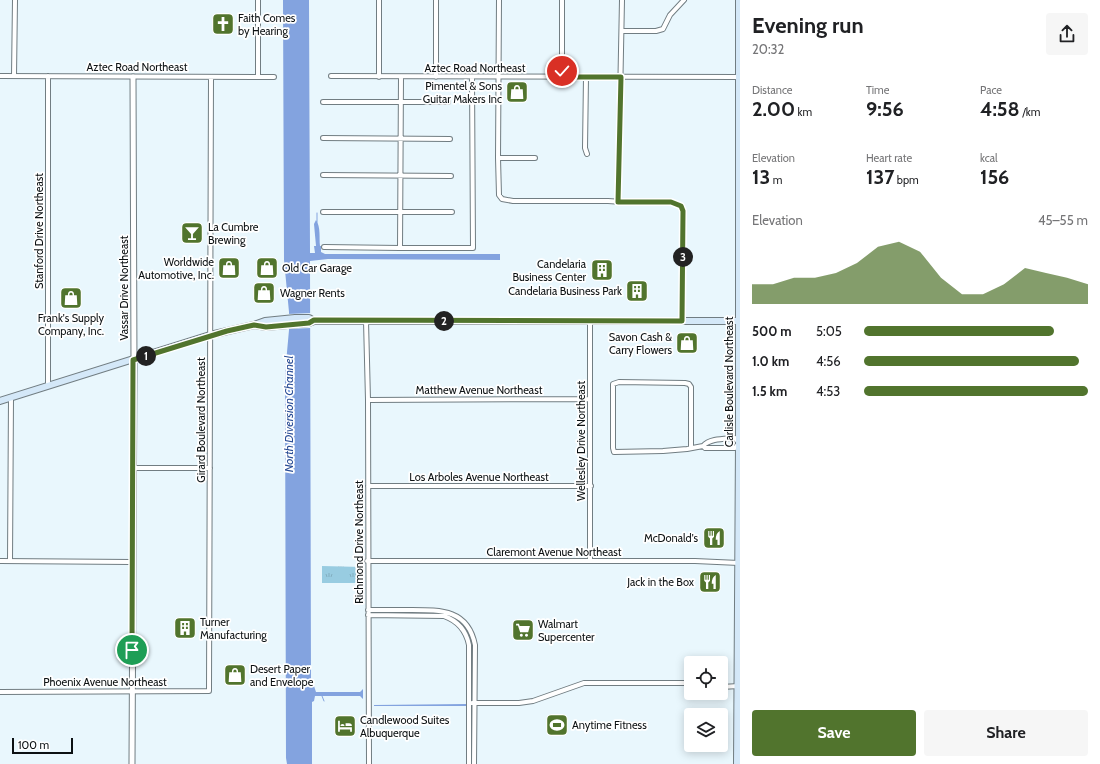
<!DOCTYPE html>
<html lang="en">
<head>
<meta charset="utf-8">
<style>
	:root { --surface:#fff; --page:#f6f6f6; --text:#202124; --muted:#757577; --accent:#51742d }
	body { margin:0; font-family:Cabin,sans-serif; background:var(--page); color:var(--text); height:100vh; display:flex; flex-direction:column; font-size:15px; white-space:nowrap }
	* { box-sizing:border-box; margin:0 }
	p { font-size:13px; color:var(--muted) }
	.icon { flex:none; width:22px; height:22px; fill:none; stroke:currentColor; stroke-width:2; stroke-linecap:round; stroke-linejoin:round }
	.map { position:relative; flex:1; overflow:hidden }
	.details { display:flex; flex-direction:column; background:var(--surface); width:360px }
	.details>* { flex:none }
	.tools { position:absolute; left:684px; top:656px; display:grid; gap:8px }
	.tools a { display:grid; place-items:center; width:44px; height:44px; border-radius:4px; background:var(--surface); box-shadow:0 2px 10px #0003; font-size:20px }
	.scale { position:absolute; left:12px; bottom:10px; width:61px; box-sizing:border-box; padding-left:4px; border:2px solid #0c1113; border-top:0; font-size:11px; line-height:14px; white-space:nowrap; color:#0c1113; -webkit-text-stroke:3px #fff; paint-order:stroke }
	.pin { position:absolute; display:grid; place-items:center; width:34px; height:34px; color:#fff; margin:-17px; border:2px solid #fff; border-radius:50%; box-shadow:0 1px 4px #0007 }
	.km { position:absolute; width:20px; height:20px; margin:-10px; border-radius:50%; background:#222; color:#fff; font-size:11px; line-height:20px; text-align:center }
	.round { display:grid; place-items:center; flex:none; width:42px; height:42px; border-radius:4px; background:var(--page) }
	.headline { display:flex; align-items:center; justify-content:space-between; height:68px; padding:0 12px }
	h1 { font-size:22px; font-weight:700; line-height:30px }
	.metrics { display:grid; grid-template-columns:repeat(3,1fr); gap:6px; height:68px; padding:4px 12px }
	.metrics div { display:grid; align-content:center }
	.metrics b { font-size:20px; font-weight:700 }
	.metrics small { font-size:11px; font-weight:400 }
	.metrics p { font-size:11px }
	.chart { height:112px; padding:8px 12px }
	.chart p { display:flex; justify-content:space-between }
	.chart svg { width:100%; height:72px; margin-top:4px; fill:var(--accent); opacity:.7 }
	.button { display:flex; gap:8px; margin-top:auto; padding:8px 12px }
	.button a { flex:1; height:46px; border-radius:4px; background:var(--accent); color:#fff; font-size:16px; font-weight:700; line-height:46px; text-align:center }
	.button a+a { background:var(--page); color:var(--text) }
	ul { padding:0 12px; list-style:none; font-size:13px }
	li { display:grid; grid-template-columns:64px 48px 1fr; align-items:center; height:30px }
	li i { height:10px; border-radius:5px; background:var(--accent) }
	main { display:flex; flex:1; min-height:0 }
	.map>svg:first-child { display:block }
	.grass { fill:url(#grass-tufts) }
	.water { fill:#83a3df }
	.pier { fill:#e9f7fd }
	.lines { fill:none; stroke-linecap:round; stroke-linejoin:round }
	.stream { stroke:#83a3df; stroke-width:1 }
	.minor-casing { stroke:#717d82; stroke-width:6 }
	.tertiary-casing { stroke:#717d82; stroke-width:7 }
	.secondary-casing { stroke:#717d82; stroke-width:8 }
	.minor { stroke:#fff; stroke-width:4 }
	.tertiary { stroke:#fff; stroke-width:5 }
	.secondary { stroke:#d4e8f8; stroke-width:6 }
	.route-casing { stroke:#fff; stroke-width:8 }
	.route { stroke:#51742d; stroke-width:5 }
	.labels { text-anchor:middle; stroke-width:3.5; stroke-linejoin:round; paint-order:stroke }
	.poi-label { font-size:11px; fill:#0c1113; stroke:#fff; text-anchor:start }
	.street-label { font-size:11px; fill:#0c1113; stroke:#fff }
	.water-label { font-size:12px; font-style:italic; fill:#294d95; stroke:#fff }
</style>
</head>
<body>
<main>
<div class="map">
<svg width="740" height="764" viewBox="0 0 740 764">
	<defs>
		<pattern id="grass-tufts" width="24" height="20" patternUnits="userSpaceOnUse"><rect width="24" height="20" fill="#98cce1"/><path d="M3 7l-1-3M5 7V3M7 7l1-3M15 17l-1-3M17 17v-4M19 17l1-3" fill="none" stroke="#82aec0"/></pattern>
	</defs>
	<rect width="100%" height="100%" fill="#e9f7fd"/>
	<!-- grass -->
	<path class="grass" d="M322,566L362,567V587L360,586V583H322Z"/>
	<!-- water -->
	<path class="water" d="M283,0H309L310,253H315L314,246H316L314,224L316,220C321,227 319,238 320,246H321V252L325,254H500V260L328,259L310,261L311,686H314L316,692H360L363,689V699L360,696H315L314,701L312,702V764H287L286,758L285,374L289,330V312L284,260Z
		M466,704V706H374V705Z"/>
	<!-- pier -->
	<path class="pier" d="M312,313L311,328L287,329V314Z"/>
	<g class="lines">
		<!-- stream -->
		<path class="stream" d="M317,213V222
			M322,696L324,701"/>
		<!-- minor casing -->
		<g class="minor-casing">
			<path id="minor" d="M379,0V77
				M436,0V77
				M499,0L498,158L499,195L502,199L513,201H608L637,203L671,202L681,206L683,211L682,321
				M562,0V77
				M622,31H656L663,29L670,15L684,0
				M0,76L274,77
				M14,76L15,0
				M331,76L740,77
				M258,77V0
				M401,77L400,248H473L472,77
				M586,77L585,148L587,154
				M323,102H448
				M323,138L450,139
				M498,158H535
				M323,175L451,176
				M618,202L622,0
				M323,212H452
				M324,247L400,248
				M366,321L368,400L369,764
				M590,321V561
				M48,386V76
				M368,400L590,399
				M735,438L739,443L735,448H705L703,446C710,438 725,439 735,438Z
				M691,448V387L689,384L685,383L619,382L613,384V448L614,452L663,451L687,449L703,446
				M133,468H210
				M368,486H591
				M0,561L132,562
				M10,561L11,398
				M367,561H695L739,563
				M368,610C383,610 397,610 412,610C442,610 468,610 475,645L474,764
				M368,615L444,616C458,621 466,630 469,645V764
				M721,687L739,686
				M0,692L209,691L211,77
				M472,703H519L533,701L584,683H691"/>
		</g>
		<!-- tertiary casing -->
		<g class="tertiary-casing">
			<path id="tertiary" d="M132,764L134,366L133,77"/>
		</g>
		<!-- secondary casing -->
		<g class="secondary-casing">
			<path id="secondary" d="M254,325L266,327L309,323L314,321H740
				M0,401L210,335L254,325L265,321L295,318H309L314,321
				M737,764L739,443V0"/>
		</g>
		<!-- minor -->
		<use href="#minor" class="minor"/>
		<!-- tertiary -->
		<use href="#tertiary" class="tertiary"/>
		<!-- secondary -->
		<use href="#secondary" class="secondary"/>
	</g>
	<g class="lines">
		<!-- route casing -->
		<g class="route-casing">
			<path id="route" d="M132,650L133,360L227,331L254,325L266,327L309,323L314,320L682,321L683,211L681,206L671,202H618L621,77H562V71"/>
		</g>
		<!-- route -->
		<use href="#route" class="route"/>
	</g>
	<!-- icons -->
	<defs>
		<g id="church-square" transform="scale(1.15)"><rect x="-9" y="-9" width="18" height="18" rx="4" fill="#51742d" stroke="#fff"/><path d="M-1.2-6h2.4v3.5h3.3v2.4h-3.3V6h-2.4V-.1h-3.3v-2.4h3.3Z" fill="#fff"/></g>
		<g id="shop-square" transform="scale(1.15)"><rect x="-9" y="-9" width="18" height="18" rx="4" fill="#51742d" stroke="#fff"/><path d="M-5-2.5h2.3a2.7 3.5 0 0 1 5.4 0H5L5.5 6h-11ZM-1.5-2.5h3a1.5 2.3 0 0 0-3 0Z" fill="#fff"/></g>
		<g id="bar-square" transform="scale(1.15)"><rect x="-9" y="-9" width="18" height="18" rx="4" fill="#51742d" stroke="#fff"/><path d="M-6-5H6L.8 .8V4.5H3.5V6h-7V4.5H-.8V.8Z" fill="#fff"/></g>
		<g id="building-square" transform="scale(1.15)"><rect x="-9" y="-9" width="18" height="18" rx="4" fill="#51742d" stroke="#fff"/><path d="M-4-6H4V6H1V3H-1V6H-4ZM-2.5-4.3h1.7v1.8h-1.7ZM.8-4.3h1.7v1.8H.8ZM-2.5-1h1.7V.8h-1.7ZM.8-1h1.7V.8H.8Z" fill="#fff"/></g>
		<g id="restaurant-square" transform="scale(1.15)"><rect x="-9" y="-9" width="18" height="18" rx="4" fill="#51742d" stroke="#fff"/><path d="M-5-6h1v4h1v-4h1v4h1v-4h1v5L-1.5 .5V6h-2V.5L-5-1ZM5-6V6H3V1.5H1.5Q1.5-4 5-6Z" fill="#fff"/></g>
		<g id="supermarket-square" transform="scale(1.15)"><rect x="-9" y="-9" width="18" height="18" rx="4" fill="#51742d" stroke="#fff"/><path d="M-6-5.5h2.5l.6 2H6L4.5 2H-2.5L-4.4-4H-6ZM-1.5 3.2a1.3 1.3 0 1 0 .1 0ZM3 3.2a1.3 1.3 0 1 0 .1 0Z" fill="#fff"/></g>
		<g id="stadium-square" transform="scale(1.15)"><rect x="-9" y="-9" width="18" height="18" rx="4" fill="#51742d" stroke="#fff"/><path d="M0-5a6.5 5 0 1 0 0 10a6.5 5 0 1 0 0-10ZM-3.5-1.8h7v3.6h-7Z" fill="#fff"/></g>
		<g id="hotel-square" transform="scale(1.15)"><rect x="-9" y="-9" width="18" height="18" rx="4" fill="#51742d" stroke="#fff"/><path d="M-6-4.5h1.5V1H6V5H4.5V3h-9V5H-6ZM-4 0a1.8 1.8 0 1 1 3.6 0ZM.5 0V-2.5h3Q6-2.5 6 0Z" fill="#fff"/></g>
	</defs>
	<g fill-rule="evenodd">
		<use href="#church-square" x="223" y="24"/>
		<use href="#shop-square" x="517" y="92"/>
		<use href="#bar-square" x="192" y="233"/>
		<use href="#shop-square" x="229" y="268"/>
		<use href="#shop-square" x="267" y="268"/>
		<use href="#building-square" x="602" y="270"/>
		<use href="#building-square" x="637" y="291"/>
		<use href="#shop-square" x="264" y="293"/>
		<use href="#shop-square" x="71" y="298"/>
		<use href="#shop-square" x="687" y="343"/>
		<use href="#restaurant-square" x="714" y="538"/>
		<use href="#restaurant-square" x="710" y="582"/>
		<use href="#building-square" x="185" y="628"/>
		<use href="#supermarket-square" x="523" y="630"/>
		<use href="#shop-square" x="235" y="675"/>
		<use href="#stadium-square" x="557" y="725"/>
		<use href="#hotel-square" x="345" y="726"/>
	</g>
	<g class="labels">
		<!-- poi labels -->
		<g class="poi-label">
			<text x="238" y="22">Faith Comes<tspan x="238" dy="13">by Hearing</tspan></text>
			<text x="502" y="90" text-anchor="end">Pimentel &amp; Sons<tspan x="502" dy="13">Guitar Makers Inc</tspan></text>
			<text x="208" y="231">La Cumbre<tspan x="208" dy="13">Brewing</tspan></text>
			<text x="214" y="266" text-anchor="end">Worldwide<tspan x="214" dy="13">Automotive, Inc.</tspan></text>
			<text x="586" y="268" text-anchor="end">Candelaria<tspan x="586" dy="13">Business Center</tspan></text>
			<text x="282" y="272">Old Car Garage</text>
			<text x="622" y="295" text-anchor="end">Candelaria Business Park</text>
			<text x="280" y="297">Wagner Rents</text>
			<text x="71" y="322" text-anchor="middle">Frank's Supply<tspan x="71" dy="13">Company, Inc.</tspan></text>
			<text x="672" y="341" text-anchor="end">Savon Cash &amp;<tspan x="672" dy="13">Carry Flowers</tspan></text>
			<text x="698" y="542" text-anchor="end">McDonald's</text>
			<text x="694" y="586" text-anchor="end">Jack in the Box</text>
			<text x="200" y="626">Turner<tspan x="200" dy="13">Manufacturing</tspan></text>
			<text x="538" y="628">Walmart<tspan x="538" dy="13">Supercenter</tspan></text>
			<text x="250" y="673">Desert Paper<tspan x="250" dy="13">and Envelope</tspan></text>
			<text x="360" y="724">Candlewood Suites<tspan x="360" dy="13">Albuquerque</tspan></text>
			<text x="572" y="729">Anytime Fitness</text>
		</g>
		<!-- street labels -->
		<g class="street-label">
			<text x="137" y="71">Aztec Road Northeast</text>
			<text x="475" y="72">Aztec Road Northeast</text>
			<text transform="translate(39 231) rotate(-90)" y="4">Stanford Drive Northeast</text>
			<text transform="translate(124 288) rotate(-90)" y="4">Vassar Drive Northeast</text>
			<text transform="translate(729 382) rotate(-90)" y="4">Carlisle Boulevard Northeast</text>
			<text x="479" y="394">Matthew Avenue Northeast</text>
			<text transform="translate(201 420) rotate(-90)" y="4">Girard Boulevard Northeast</text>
			<text transform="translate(581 441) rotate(-90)" y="4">Wellesley Drive Northeast</text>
			<text x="479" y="481">Los Arboles Avenue Northeast</text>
			<text transform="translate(359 542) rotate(-90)" y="4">Richmond Drive Northeast</text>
			<text x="554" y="556">Claremont Avenue Northeast</text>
			<text x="105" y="686">Phoenix Avenue Northeast</text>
		</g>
		<!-- water labels -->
		<g class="water-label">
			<text transform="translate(289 414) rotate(-90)" y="4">North Diversion Channel</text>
		</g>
	</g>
</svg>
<div class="tools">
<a><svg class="icon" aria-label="locate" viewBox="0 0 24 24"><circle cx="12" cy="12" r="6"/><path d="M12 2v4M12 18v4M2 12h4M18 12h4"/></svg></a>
<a><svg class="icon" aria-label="layers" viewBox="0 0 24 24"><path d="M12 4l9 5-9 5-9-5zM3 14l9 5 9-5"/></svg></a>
</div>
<div class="scale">100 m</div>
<div class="pin" style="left:132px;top:650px;background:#1e9e55"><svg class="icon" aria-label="arrive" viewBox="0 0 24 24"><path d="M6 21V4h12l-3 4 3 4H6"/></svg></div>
<div class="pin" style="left:562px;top:71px;background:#d93025"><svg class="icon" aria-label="check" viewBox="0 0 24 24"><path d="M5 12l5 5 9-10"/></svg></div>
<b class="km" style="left:146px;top:356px">1</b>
<b class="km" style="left:444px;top:321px">2</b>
<b class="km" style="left:683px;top:257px">3</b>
</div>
<section class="details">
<div class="headline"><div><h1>Evening run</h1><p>20:32</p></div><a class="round"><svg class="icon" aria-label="share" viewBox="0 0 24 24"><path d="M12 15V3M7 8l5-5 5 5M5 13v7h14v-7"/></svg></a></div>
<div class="metrics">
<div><p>Distance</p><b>2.00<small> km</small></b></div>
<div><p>Time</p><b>9:56</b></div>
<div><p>Pace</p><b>4:58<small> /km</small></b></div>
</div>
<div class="metrics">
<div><p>Elevation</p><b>13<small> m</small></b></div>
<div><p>Heart rate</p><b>137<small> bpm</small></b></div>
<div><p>kcal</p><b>156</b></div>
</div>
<div class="chart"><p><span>Elevation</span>45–55 m</p>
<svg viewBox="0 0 160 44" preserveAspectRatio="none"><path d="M0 44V32L10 32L20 28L30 28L40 25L50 19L60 9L70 6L80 12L90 28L100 38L110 38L120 32L130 22L140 25L150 28L160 32V44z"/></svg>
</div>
<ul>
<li><b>500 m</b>5:05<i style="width:85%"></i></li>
<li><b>1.0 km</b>4:56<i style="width:96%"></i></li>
<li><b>1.5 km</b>4:53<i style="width:100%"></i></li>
</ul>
<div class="button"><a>Save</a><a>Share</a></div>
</section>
</main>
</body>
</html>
